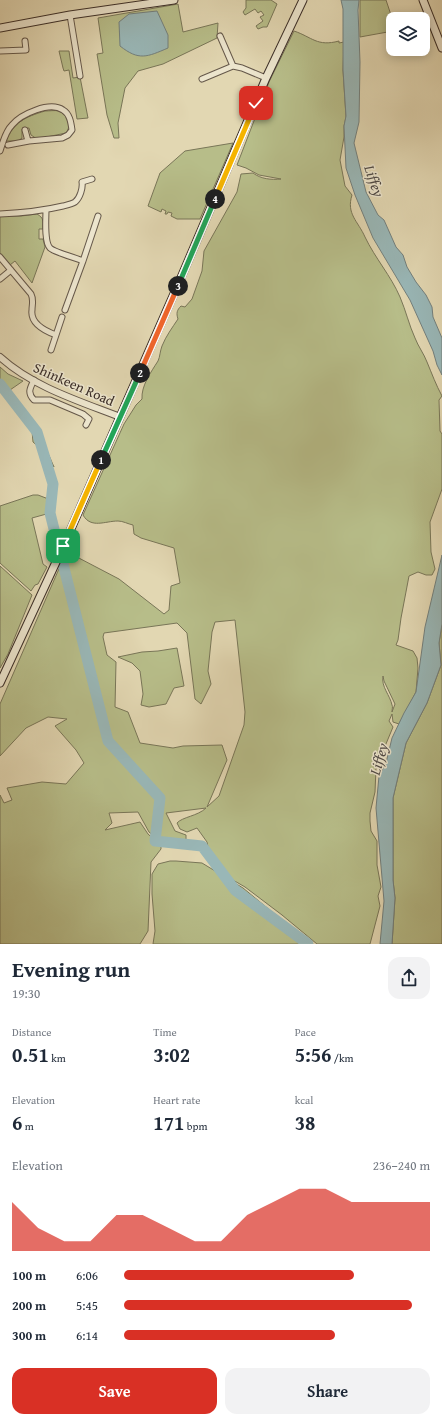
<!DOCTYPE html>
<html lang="en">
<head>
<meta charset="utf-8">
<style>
	:root { --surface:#fff; --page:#f2f2f3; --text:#1f2937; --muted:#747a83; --accent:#d93025 }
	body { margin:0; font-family:"Gentium Book Plus",serif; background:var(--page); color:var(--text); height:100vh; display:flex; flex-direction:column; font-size:15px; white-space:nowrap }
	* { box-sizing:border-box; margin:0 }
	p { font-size:13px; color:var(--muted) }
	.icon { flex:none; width:22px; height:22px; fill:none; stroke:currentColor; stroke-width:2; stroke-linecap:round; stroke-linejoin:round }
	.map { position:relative; height:944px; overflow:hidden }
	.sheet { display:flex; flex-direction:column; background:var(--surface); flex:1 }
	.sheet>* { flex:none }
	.fabs { position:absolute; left:386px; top:12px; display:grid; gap:8px }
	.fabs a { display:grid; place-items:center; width:44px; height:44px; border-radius:8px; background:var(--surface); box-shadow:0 2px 10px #0003; font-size:20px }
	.pin { position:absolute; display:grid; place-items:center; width:34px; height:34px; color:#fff; margin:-17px; border-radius:8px; box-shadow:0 2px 6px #0006 }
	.km { position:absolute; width:20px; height:20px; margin:-10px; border-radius:50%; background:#222; color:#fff; font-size:11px; line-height:20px; text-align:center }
	.round { display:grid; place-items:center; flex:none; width:42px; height:42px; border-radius:12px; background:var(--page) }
	.headline { display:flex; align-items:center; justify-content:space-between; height:68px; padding:0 12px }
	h1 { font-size:22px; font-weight:700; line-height:30px }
	.figures { display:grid; grid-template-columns:repeat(3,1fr); gap:6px; height:68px; padding:4px 12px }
	.figures div { display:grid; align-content:center }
	.figures b { font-size:20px; font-weight:700 }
	.figures small { font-size:11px; font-weight:400 }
	.figures p { font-size:11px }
	.chart { height:112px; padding:8px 12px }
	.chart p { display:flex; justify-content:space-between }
	.chart svg { width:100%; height:72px; margin-top:4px; fill:var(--accent); opacity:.7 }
	.button { display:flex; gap:8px; margin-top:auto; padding:8px 12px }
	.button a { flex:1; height:46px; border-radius:12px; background:var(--accent); color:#fff; font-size:16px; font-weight:700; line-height:46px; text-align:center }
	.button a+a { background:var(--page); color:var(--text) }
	ul { padding:0 12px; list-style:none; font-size:13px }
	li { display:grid; grid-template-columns:64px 48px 1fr; align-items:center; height:30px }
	li i { height:10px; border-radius:5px; background:var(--accent) }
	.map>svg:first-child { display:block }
	.green { fill:#b7bd89; stroke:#797658; fill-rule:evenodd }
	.water { fill:#99b7b7; stroke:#73807e }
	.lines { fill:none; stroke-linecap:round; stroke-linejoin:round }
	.river { stroke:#99b7b7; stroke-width:11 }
	.minor-casing { stroke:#65584a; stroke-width:7 }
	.tertiary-casing { stroke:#65584a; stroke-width:8 }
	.secondary-casing { stroke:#3b2e28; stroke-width:9 }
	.minor { stroke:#ece5cd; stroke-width:5 }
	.tertiary { stroke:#ece5cd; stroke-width:6 }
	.secondary { stroke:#ece5cd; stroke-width:7 }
	.split-1-casing { stroke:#fff; stroke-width:8 }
	.split-2-casing { stroke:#fff; stroke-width:8 }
	.split-3-casing { stroke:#fff; stroke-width:8 }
	.split-4-casing { stroke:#fff; stroke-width:8 }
	.split-5-casing { stroke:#fff; stroke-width:8 }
	.split-1 { stroke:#f5b400; stroke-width:5 }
	.split-2 { stroke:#22a559; stroke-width:5 }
	.split-3 { stroke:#f0652b; stroke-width:5 }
	.split-4 { stroke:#22a559; stroke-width:5 }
	.split-5 { stroke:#f5b400; stroke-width:5 }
	.labels { text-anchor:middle; stroke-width:3; stroke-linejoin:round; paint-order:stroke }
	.street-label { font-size:14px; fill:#3b2e28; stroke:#ece5cd }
	.water-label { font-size:15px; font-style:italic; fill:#4e4945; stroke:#ece5cd }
</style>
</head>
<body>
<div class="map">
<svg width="442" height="944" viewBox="0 0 442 944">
	<rect width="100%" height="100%" fill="#e2d7b2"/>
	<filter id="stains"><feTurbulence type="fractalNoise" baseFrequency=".005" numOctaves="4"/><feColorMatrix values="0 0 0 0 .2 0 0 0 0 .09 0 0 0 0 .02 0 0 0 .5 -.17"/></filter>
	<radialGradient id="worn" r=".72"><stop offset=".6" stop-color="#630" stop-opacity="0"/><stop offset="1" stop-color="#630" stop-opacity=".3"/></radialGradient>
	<!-- green -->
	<path class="green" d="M246,0H271L277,4L267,27H263L258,29L256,26L263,21L260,17L264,15L261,11L258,13L255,9L245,15L243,12L246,8Z
		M360,0H386L393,21V31L360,37Z
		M178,4L183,32L218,23L217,38L163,64L138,71L125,88L118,123L119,138H114L107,115L97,54L103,53L98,18Z
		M294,31C312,37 317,47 339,41V43L344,42L343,70L346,117L344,126V137L340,160L345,186L352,195C346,214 358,221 365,237C375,258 391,276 400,297C406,311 409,325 415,338C418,346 424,354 427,362C432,374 436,385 442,396L439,400L440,431L442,434V489L430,522L431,552L435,569L432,575H426L418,572L409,576L401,618L398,640L396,645L413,651L417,658L418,668L416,692L399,724L393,722L392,714L389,721L393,727L376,768L375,792L370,813V821L371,831L377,841V865L381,887L378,896L380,906L370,944H317L282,915L245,887L226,876L210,858L207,842L197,828L187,832L180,829L177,823C182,817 198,816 206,808L166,813L175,831L186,835V840L164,844L149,832L138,812L109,813L112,823L105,830L140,822L148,834L161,846V849L151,862L148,931L140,944H0V795L4,803L12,800L7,788L42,782L66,784L84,763L76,750L55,726L67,719L48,717L26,728L0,756V704L65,555L75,556L119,579L164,614L169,610L171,586L180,583L174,548L141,538L134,534L133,525C128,524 123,521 118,521C105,521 91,529 83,515L124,424L136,405L142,399C141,386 151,372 158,361C160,357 160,351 162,346C166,336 172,328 178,319C176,313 177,310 181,306L185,307L192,299L202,271L204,251L237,192L241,174L253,173C261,179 271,180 281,179L259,175L246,168L237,165L269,82ZM235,620L245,712L244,725L219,796L207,807L227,760L222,745L183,746L173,748L140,743L128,712L115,707L116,662L107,655L103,637L104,633L177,623L187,633L195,699L201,704L211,684L208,671L212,632L215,622ZM383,676L384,681L395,704L392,712C392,709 393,707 392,705C390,695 381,687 383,676Z
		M59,51H69L73,78L80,77L88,118L77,119L69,70L64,71L63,68Z
		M45,111C49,111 55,110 59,111C67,114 72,126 66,133L37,139L31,135L29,128L22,129V138L18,141H6C14,122 25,117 45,111Z
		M233,143L200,219H177L171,216L172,213L168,212L167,214H165L166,211L162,209L161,212L148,206L160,173L185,151Z
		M37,214C44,218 43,221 43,229H39V239H43L45,247L32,283L15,261L10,265L0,253V216H21Z
		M0,367L8,374L23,381L10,390C30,414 42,439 54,467L41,449L33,442L32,431L0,391Z
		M33,495H38L51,500L50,513L32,518L43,564L47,567L38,584L35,585L31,591L0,563V506Z
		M0,566L32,595L8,654L0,668Z
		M442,624V944H392L395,898L393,880V798L406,743L427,703L441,665L439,643Z
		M177,648L184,686L174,688L166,704L149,707L141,705L143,694L140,671L132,663L118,657L142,652L158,651Z
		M170,861H176L202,863L243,888L311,944H153L155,931L152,894V874L158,864Z"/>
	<!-- water -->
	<path class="water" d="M341,0H359L358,10L360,62L359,122L354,143L366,192L378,215L384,220L396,247L403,255L407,267L416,282L426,295L432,307L433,317L442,338V375L437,365L433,351L410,300L373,238L355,195L346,168L344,126L346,116L343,70V9Z
		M157,11L168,35V48C147,57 139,61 120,46L119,22L129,14Z
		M442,555V624L439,643L441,665L427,703L406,743L393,798V880L395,898L392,944H380L384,901L376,808L379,776L386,763L392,738L404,713L416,692L425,627Z"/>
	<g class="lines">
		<!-- river -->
		<path class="river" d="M0,384L37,432L53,484L50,513L58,545
			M62,560L108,741L160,798L155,841L202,846L235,890L308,944"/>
		<!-- minor casing -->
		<g class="minor-casing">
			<path id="minor" d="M70,15L80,76
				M220,36L233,66
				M0,51L26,50L25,41
				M202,79L233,66L242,68L266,78
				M25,130L28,141
				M0,151C3,142 5,132 12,125C21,114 50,101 63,110C70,114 71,123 72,130L68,135L62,138L29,141L8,145
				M46,210C46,218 44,242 50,248C54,252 76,258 83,261L98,216
				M0,214C22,213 42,211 63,206C67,205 72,204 75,202C80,198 83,188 82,182L92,179
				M0,257L31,294C34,300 32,304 32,310C30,324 45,331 56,335
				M0,279L11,270
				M65,310L83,261
				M51,350L62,317
				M34,380C30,388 27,393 34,400H50L83,414L89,419L86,425"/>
		</g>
		<!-- tertiary casing -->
		<g class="tertiary-casing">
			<path id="tertiary" d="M0,357C33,387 79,401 120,417"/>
		</g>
		<!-- secondary casing -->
		<g class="secondary-casing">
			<path id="secondary" d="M423,0L442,48
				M0,28L70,15L174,0
				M0,683L63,547L180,280L266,78L303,0"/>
		</g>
		<!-- minor -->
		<use href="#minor" class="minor"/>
		<!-- tertiary -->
		<use href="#tertiary" class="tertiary"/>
		<!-- secondary -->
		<use href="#secondary" class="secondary"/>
	</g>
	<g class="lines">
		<!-- split-1 casing -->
		<g class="split-1-casing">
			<path id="split-1" d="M63,546L101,460"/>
		</g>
		<!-- split-2 casing -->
		<g class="split-2-casing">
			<path id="split-2" d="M101,460L140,373"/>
		</g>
		<!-- split-3 casing -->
		<g class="split-3-casing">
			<path id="split-3" d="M140,373L178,286"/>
		</g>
		<!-- split-4 casing -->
		<g class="split-4-casing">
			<path id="split-4" d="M178,286L215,199"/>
		</g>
		<!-- split-5 casing -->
		<g class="split-5-casing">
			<path id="split-5" d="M215,199L256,103"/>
		</g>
		<!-- split-1 -->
		<use href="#split-1" class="split-1"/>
		<!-- split-2 -->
		<use href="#split-2" class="split-2"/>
		<!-- split-3 -->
		<use href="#split-3" class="split-3"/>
		<!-- split-4 -->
		<use href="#split-4" class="split-4"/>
		<!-- split-5 -->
		<use href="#split-5" class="split-5"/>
	</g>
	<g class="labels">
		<!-- street labels -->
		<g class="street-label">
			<text transform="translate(74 384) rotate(24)" y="5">Shinkeen Road</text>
		</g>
		<!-- water labels -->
		<g class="water-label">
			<text transform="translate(374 181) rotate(71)" y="5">Liffey</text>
			<text transform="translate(379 759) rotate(-74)" y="5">Liffey</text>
		</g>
	</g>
	<rect width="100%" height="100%" filter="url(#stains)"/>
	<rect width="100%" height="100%" fill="url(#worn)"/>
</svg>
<div class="fabs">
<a><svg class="icon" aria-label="layers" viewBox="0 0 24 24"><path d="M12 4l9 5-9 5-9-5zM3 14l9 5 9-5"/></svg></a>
</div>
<div class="pin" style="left:63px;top:546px;background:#1e9e55"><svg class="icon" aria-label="arrive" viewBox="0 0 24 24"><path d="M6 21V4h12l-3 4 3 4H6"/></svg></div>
<div class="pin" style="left:256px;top:103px;background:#d93025"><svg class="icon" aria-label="check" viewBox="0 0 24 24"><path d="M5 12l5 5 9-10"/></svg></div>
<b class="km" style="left:101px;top:460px">1</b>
<b class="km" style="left:140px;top:373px">2</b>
<b class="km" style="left:178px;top:286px">3</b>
<b class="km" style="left:215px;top:199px">4</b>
</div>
<section class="sheet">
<div class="headline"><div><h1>Evening run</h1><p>19:30</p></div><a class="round"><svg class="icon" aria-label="share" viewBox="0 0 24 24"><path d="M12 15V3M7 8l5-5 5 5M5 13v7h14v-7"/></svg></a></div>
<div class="figures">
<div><p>Distance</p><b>0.51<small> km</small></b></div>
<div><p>Time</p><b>3:02</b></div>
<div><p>Pace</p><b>5:56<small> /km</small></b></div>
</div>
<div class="figures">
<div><p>Elevation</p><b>6<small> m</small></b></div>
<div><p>Heart rate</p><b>171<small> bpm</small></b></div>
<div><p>kcal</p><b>38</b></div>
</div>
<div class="chart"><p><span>Elevation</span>236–240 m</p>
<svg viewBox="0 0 160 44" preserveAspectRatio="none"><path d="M0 44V14L10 30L20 38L30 38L40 22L50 22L60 30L70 38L80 38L90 22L100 14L110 6L120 6L130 14L140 14L150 14L160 14V44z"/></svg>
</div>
<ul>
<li><b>100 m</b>6:06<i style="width:75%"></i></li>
<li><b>200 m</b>5:45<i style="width:94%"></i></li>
<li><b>300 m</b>6:14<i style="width:69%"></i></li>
</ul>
<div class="button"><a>Save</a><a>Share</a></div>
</section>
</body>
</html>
